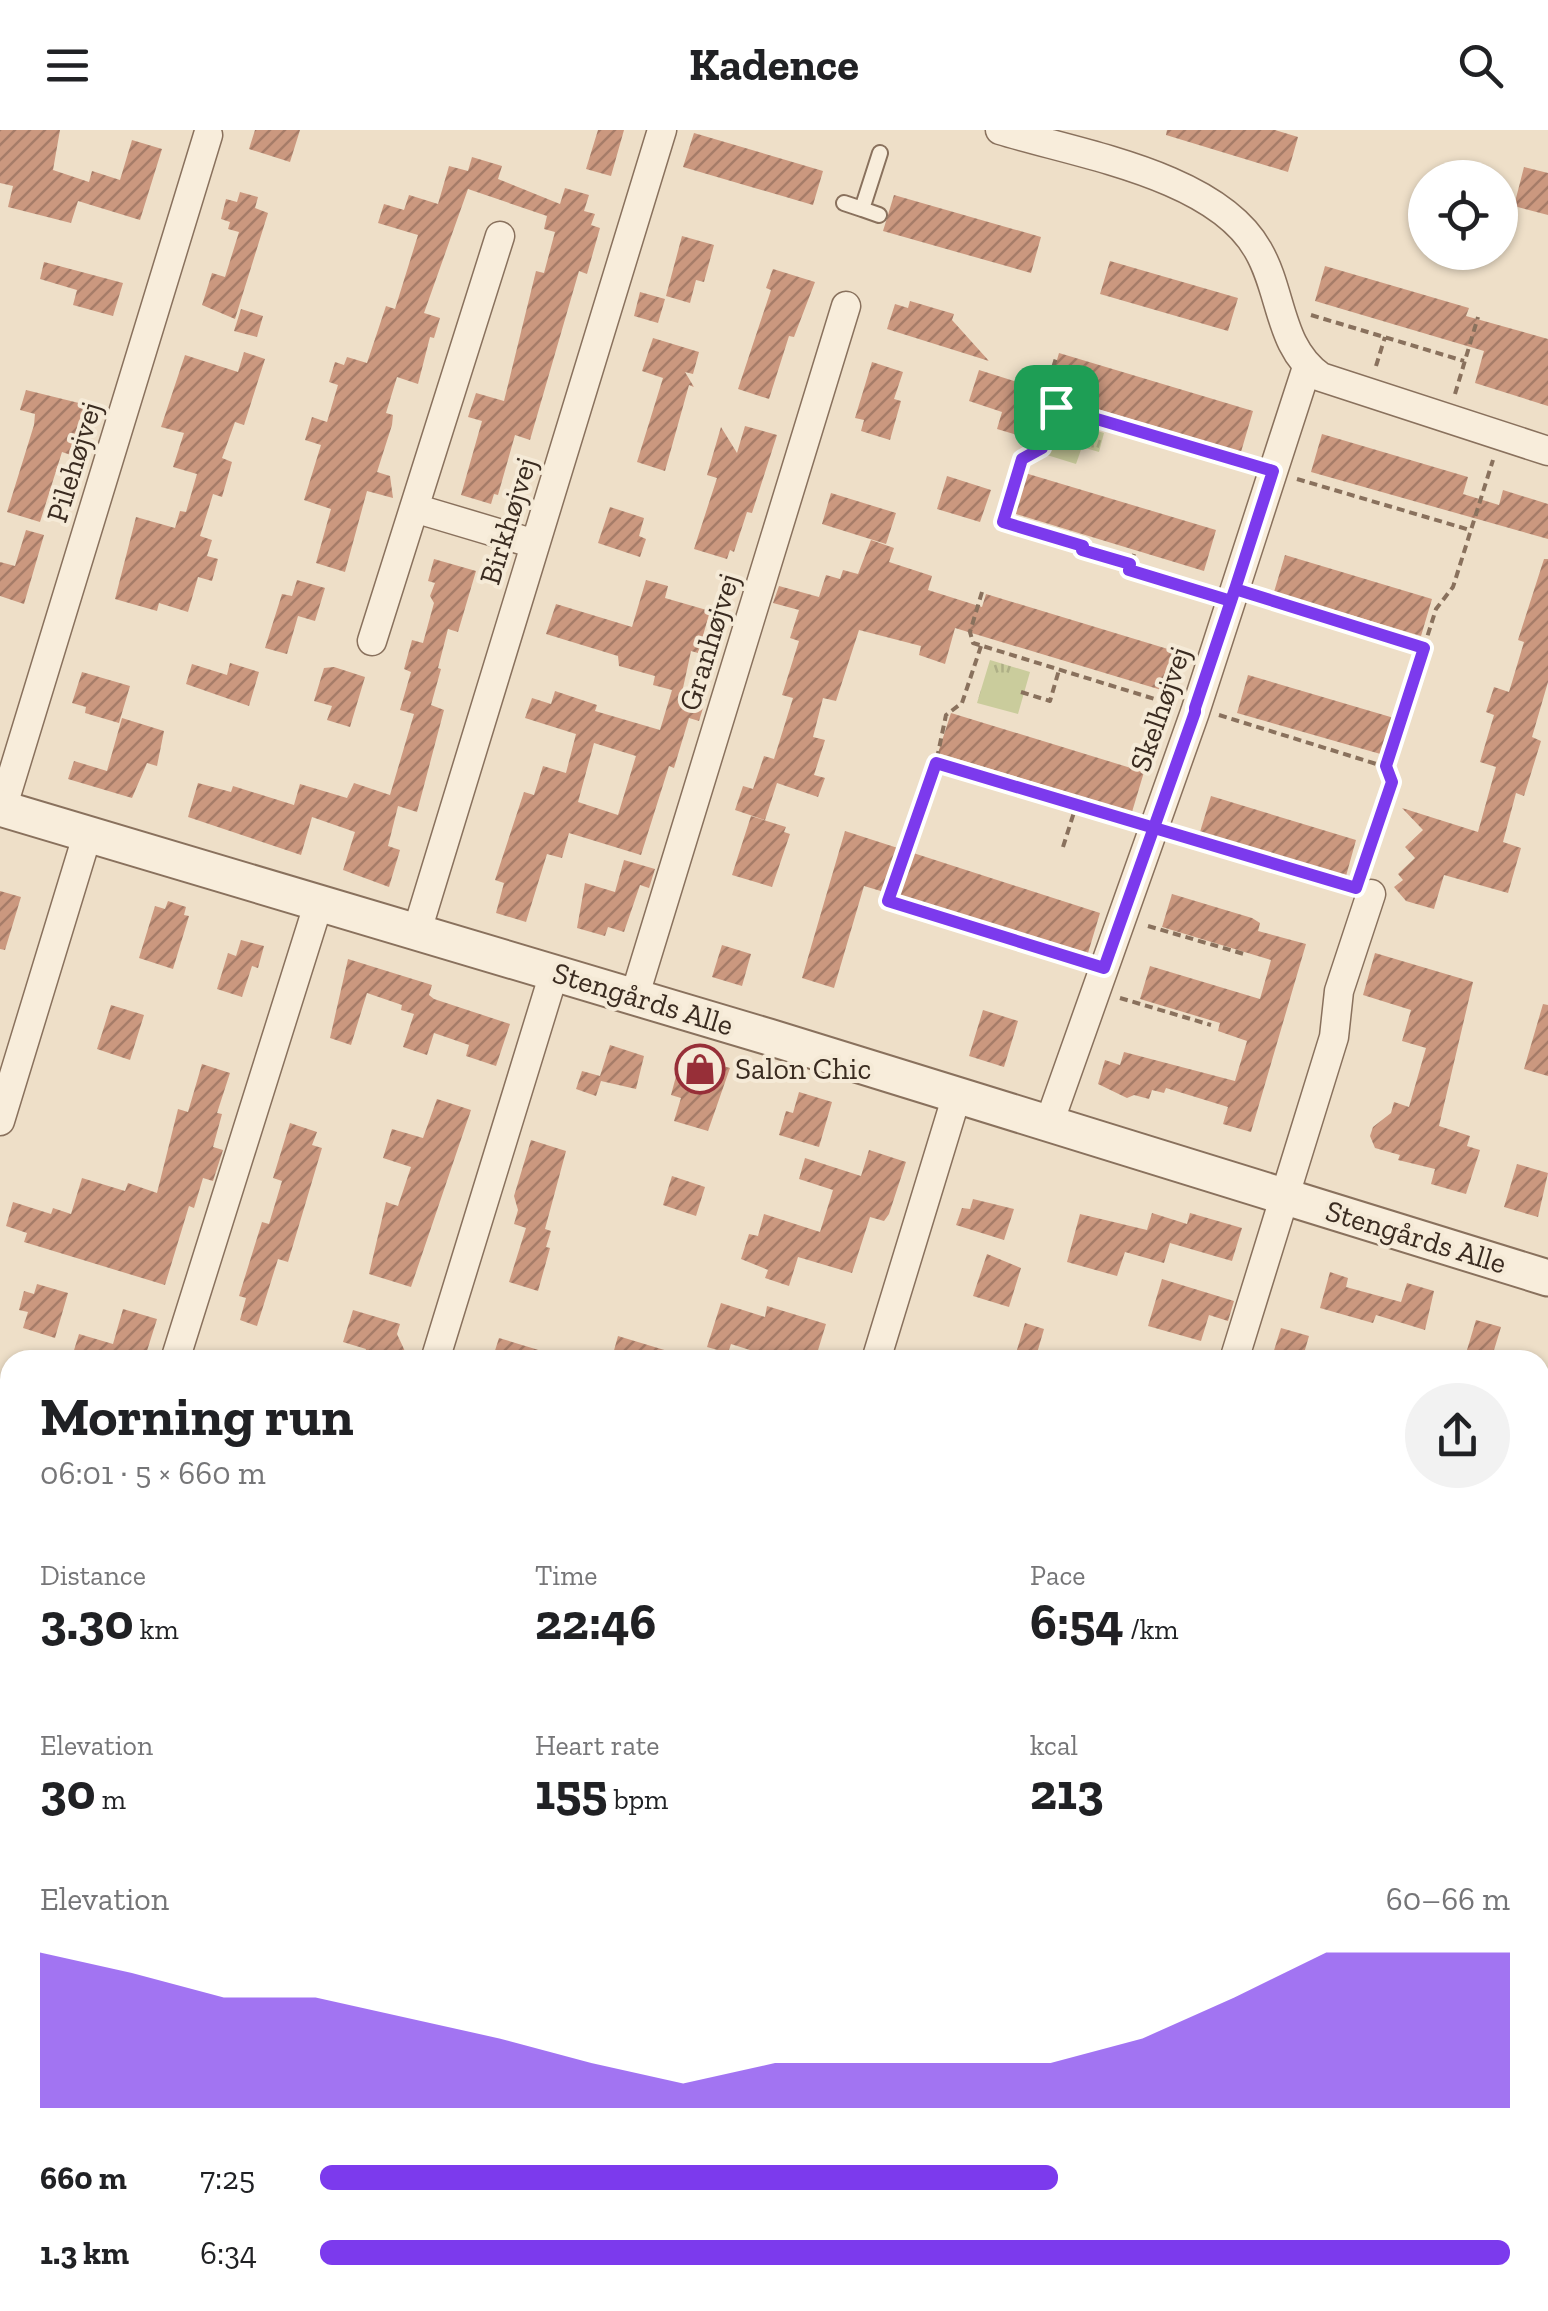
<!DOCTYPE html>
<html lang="en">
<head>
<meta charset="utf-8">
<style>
	:root { --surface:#fff; --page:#f2f2f2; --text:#202124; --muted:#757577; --accent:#7c3aed }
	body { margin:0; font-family:"Zilla Slab",serif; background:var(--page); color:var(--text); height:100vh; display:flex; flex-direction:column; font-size:38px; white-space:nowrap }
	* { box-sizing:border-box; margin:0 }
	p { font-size:32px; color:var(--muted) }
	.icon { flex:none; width:55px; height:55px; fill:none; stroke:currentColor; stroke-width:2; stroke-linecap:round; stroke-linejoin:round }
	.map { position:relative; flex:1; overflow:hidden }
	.panel { position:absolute; left:0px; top:1220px; width:1550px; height:962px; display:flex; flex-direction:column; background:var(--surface); border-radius:30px 30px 0 0; box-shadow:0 2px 8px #0004 }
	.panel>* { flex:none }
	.controls { position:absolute; left:1408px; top:30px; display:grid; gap:20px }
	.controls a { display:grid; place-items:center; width:110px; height:110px; border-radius:50%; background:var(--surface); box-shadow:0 2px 8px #0004; font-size:50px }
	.pin { position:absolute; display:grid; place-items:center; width:85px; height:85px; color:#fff; margin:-42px; border-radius:20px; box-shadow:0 5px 15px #0006 }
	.round { display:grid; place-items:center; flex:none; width:105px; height:105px; border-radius:52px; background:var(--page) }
	.summary { display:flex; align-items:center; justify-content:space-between; height:170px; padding:0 40px }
	h1 { font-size:55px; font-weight:700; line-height:75px }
	.stats { display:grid; grid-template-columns:repeat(3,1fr); gap:15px; height:170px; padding:10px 40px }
	.stats div { display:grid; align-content:center }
	.stats b { font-size:50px; font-weight:700 }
	.stats small { font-size:28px; font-weight:400 }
	.stats p { font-size:28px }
	.chart { height:280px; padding:20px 40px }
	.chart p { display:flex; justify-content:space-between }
	.chart svg { width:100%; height:180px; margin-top:10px; fill:var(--accent); opacity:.7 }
	ul { padding:0 40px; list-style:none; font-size:32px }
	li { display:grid; grid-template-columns:160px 120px 1fr; align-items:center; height:75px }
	li i { height:25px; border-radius:12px; background:var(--accent) }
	header { display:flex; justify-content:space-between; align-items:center; height:130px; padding:0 40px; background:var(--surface); font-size:45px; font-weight:700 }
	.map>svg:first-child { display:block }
	.grass { fill:url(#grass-tufts) }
	.building { fill:url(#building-hatch); fill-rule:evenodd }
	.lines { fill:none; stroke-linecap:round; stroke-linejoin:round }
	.service-casing { stroke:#89715d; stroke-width:18 }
	.minor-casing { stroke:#89715d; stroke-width:31 }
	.tertiary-casing { stroke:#89715d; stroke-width:39 }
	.primary-casing { stroke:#584031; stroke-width:49 }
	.path { stroke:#89715d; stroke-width:4; stroke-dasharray:8 5; stroke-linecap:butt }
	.service { stroke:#f8eddb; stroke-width:14 }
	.minor { stroke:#f8eddb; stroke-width:28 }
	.tertiary { stroke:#f8eddb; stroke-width:35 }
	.primary { stroke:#efd1a2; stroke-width:45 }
	.route-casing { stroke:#fff; stroke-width:20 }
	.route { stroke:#7c3aed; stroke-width:12 }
	.labels { text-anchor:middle; stroke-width:8; stroke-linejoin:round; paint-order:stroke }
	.street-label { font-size:30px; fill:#3a2b20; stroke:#f5ead7 }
	.poi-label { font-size:30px; fill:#3a2b20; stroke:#f5ead7; text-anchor:start }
</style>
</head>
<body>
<header><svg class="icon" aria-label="menu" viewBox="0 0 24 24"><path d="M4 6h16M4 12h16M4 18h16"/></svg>Kadence<svg class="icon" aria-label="search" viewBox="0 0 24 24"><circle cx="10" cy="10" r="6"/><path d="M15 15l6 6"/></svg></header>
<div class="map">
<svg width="1548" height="2181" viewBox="0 0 1548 2181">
	<defs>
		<pattern id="grass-tufts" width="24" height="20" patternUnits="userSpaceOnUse" patternTransform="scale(2.5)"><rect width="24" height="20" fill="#cacc9c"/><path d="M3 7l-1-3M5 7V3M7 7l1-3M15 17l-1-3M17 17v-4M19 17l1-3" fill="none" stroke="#aeaf86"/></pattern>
		<pattern id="building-hatch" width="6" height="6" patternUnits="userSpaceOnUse" patternTransform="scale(2.5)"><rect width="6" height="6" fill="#cb987f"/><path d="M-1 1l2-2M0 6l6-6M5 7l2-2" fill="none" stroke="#a67c68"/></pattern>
	</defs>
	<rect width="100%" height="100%" fill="#eedfc8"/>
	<!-- grass -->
	<path class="grass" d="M1057,289L1104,303L1099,322L1082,317L1076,334L1047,325Z
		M990,530L1030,542L1018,584L977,573Z
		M0,2060L10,2068V2172L21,2173L15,2181H0Z"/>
	<!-- building -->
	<path class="building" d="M0,0H60L53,40L89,52L92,41L120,50L132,10L162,19L140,90L78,71L71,93L8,77L13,56L0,53Z
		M255,0H300L290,32L249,19Z
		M598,0H624L611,46L586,39Z
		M1167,0H1275L1298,7L1288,42L1166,5Z
		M694,3L823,41L813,75L683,37Z
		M472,27L502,36L498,49L560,74L565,58L589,65L584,81L595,84L591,95L600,98L587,144L579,141L530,310L515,305L498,365L494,364L491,374L461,365L482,291L468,287L476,263L504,271L536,141L544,143L555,102L544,99L547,86L468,59L424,183L440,188L434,208L430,207L418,254L397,247L386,283L393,285L392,295L377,342L390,346L393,368L367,361L345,442L316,433L331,379L304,370L321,315L305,310L312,287L327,292L338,255L329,252L335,232L344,235L347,227L367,233L386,176L395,179L418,105L378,93L384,74L404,80L409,65L438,74L449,36L468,41Z
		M1524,37L1548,43V85L1514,76Z
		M240,62L258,67L255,78L268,83L235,189L202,175L212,143L225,147L239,102L228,99L230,92L221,89L226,69L237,72Z
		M894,65L1041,107L1031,143L883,101Z
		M682,106L714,115L704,152L696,150L690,173L666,166Z
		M1110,131L1238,168L1228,201L1100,164Z
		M44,132L123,153L113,186L73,175L77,160L40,149Z
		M1325,136L1469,178L1466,186L1548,209V276L1475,253L1484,221L1315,171Z
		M773,139L815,152L794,207L789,206L769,269L738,259L771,160L766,158Z
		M640,162L665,169L658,193L634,186Z
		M910,171L954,184L952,190L989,231L887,199L895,174L908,178Z
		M241,179L263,186L257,207L234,201Z
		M653,208L699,222L693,244L685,242L694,257L689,255L665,341L637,332L663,248L642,241Z
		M244,222L265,229L244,295L235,292L222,328L232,332L222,367L213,364L200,406L212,410L207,426L218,429L212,451L198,447L188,482L159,473L157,481L115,469L136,387L175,398L180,381L186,382L197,344L173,337L184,303L161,297L185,225L238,242Z
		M1059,223L1253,281L1241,322L1047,264Z
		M872,232L903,242L894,269L901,271L890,310L861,301L864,290L855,288Z
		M979,240L1036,258L1024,307L997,299L1002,282L969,271Z
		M26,260L87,275L71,325L62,322L40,392L7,382L34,295L35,284L20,280Z
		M745,296L777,305L752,383L747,382L734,422L730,420L727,429L694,419L717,348L707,345L721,297L737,323Z
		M1322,304L1468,347L1463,364L1499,375L1503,360L1548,374V409L1311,342Z
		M1025,343L1216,400L1204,441L1013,383Z
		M947,346L991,360L980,392L937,379Z
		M831,363L896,383L886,414L822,394Z
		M610,377L644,388L639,406L646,409L640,427L598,413Z
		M26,400L44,405L24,474L0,466V432L15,436Z
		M871,410L894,418L889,432L932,446L928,460L982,477L986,464L1181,523L1168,562L955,498L945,534L919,525L921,516L859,500L836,571L823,568L813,607L825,610L814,645L825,648L818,667L777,653L765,690L735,680L743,656L753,659L764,626L774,629L793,568L782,565L799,511L790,508L799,480L773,473L779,456L819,467L826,445L840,449L843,440L858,444Z
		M1285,425L1432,469L1421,506L1274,462Z
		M434,429L476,441L458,502L448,499L438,538L441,539L431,575L444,580L417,682L398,676L388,716L400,720L389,757L343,740L355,702L312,687L301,725L188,687L198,653L231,662L233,656L294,675L300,654L347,668L354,653L390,665L414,584L400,580L411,542L404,539L412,510L423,513L434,473L430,466L435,453L428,451Z
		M1544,429H1548V552L1532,607L1541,611L1524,666L1516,663L1503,712L1521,718L1508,763L1444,745L1434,779L1406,771L1394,757L1403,750L1398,744L1415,728L1405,717L1423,700L1402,678L1478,702L1496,637L1480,632L1494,585L1486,582L1494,557L1509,562L1524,512L1518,510Z
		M297,450L325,458L315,491L298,486L287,524L265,518L282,464L292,466Z
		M646,450L668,456L665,468L710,481L698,523L691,521L683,558L707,565L699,591L689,588L674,638L669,636L641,725L569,703L562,728L547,724L526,792L496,783L504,753L495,750L524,662L534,665L543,636L566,643L576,604L525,588L532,568L551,574L555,561L597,575L595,581L660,600L672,560L653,555L655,546L619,536L618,526L546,504L556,474L632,497ZM594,613L636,626L618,685L578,672Z
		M230,533L259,542L249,576L186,554L192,534L227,545Z
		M334,537L365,547L350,597L327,590L332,576L314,571L324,538Z
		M82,542L130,556L119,593L85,583L86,577L72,573Z
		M1248,545L1394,588L1384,625L1237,583Z
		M951,583L1144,642L1132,682L938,623Z
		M122,588L164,601L157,636L147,633L132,668L68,649L74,631L107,641Z
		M1211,666L1356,710L1346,746L1200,702Z
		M751,686L786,697L784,702L790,704L772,757L732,745Z
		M845,701L1100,783L1088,823L864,756L834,858L802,848Z
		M624,730L655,739L649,758L640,755L624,802L608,797L605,806L577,798L585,753L615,762Z
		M0,761L21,767L5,820L0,819Z
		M1172,764L1252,788L1260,793L1258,801L1306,814L1251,1002L1223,994L1228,977L1166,958L1164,963L1152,960L1149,969L1134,965L1127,968L1098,954L1105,930L1120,935L1124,922L1235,951L1247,911L1218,901L1220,893L1140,869L1150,836L1260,869L1271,830L1162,797Z
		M168,771L186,777L184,785L189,786L173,839L139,828L155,776L165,779Z
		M241,810L264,816L258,838L252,836L242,867L217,859L228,823L236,826Z
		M722,815L751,824L742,856L712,847Z
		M1375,823L1473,852L1439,996L1470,1006L1467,1016L1480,1020L1466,1064L1431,1054L1435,1039L1398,1030L1400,1025L1375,1018L1370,1006L1373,997L1391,983L1394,972L1409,977L1426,918L1402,911L1411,880L1363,865Z
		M348,829L432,855L429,865L434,869L510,894L496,936L466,926L469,915L434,903L427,925L403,917L414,884L401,880L402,875L367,863L351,915L330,908Z
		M1543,874L1548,875V946L1524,939Z
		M111,875L144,885L130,930L97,919Z
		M983,880L1018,891L1004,937L969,926Z
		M610,915L644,926L636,959L601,951L596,966L576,959L582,941L600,946Z
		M682,924L730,938L708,1001L674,991L681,968L671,965Z
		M202,934L230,943L217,983L222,984L213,1017L223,1020L213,1051L203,1048L194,1078L189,1076L165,1155L24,1112L27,1103L6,1096L13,1072L51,1084L53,1078L71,1084L82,1048L125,1061L128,1053L157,1063L178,979L188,982Z
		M799,962L832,972L819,1017L779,1005L786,981L793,983Z
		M437,969L471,980L411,1157L369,1144L386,1072L398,1076L411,1037L383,1028L392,999L423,1008Z
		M290,993L317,1002L312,1015L322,1018L288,1132L278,1129L257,1196L240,1190L246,1168L239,1166L262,1092L269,1094L282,1051L273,1048Z
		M531,1010L566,1021L545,1099L551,1101L546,1117L550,1118L538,1161L509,1152L526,1098L514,1094L518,1080L514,1066Z
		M869,1020L906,1032L889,1084L884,1091L870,1087L852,1143L798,1127L789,1156L765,1148L768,1140L741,1129L749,1104L758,1106L764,1084L820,1102L833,1060L799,1049L805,1028L861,1046Z
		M1517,1034L1548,1043L1538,1087L1504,1077Z
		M672,1046L705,1057L696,1086L663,1075Z
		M973,1069L1014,1079L1004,1110L956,1095L962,1078L970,1079Z
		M1152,1083L1187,1094L1190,1083L1242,1098L1232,1131L1170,1113L1164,1133L1125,1122L1117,1146L1067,1132L1080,1084L1147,1100Z
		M987,1124L1021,1138L1009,1177L973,1166Z
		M1330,1142L1348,1148L1346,1157L1401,1172L1407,1153L1434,1161L1425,1200L1376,1185L1373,1193L1320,1178Z
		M1162,1149L1234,1171L1228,1191L1209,1185L1201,1211L1148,1196Z
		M37,1154L68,1163L55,1208L23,1198L28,1182L19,1180L24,1161L34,1164Z
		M721,1173L765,1187L767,1176L826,1194L815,1230H781L731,1214L728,1223L707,1217Z
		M123,1179L157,1189L146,1224L148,1230H71L79,1204L113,1214Z
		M353,1180L400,1194L397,1204L409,1230H363L366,1219L343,1212Z
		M1476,1190L1501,1197L1491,1230H1464Z
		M1025,1193L1044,1199L1035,1230H1014Z
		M1281,1198L1309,1206L1302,1230H1271Z
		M618,1206L681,1225L680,1230H631L613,1224Z
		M499,1208L555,1225L554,1230H492Z"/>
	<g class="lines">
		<!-- service casing -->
		<g class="service-casing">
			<path id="service" d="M844,73L862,79
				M879,85L862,79L880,23
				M1540,1388L1548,1362"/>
		</g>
		<!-- minor casing -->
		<g class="minor-casing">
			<path id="minor" d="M1000,0C1078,24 1216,45 1258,120C1283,163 1278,217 1321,247L1548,321
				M414,378L535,414
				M372,511L500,106
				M2,679L208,5
				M417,801L662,0
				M634,868L846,176
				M0,991L87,706
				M1048,996L1195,582L1307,237
				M175,1230L319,772
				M435,1230L554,843
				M876,1230L956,968
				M1234,1230L1334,907L1339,861L1371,764
				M0,1762L10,1770
				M1540,1795L1548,1797
				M298,2172V2181
				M1054,2172L1075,2181
				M801,2181L809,2172"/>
		</g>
		<!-- tertiary casing -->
		<g class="tertiary-casing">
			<path id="tertiary" d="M0,678L769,907L1548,1148"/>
		</g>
		<!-- primary casing -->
		<g class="primary-casing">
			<path id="primary" d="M1540,2050L1548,2043
				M1382,2181L1392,2172"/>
		</g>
		<!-- path -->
		<path class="path" d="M1311,185L1464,231
			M1376,236L1385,207
			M1455,264L1478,187
			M1075,275L1072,282L1056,277L1042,318L1022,329L1003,392L1083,416
			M1056,277L1042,273L1057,225
			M1072,282L1250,335
			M1297,349L1470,400
			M1086,408L1082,419L1130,435
			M1134,424L1129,440L1207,464
			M982,462L970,502L973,513L1171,574
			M1261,467L1424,518
			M981,516L962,573L946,585L936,633L1131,693
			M1021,562L1050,571L1059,540
			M1219,585L1386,637
			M935,634L888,771L1081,830
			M1179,707L1347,756
			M1063,717L1076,676
			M1363,740L1392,652L1386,637L1436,479L1453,457L1493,330
			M1148,796L1244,824
			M1120,868L1211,895
			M1540,1511L1548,1514
			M1540,1621L1548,1624
			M0,2077L10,2086
			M0,2115L10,2110
			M93,2172L104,2181
			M20,2181L24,2172"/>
		<!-- service -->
		<use href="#service" class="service"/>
		<!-- minor -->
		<use href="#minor" class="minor"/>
		<!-- tertiary -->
		<use href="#tertiary" class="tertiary"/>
		<!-- primary -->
		<use href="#primary" class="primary"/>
	</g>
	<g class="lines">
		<!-- route casing -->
		<g class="route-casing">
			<path id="route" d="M1056,277L1273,341L1235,459L1231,471L1195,578V582C1165,667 1134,752 1104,838L888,771L936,633L1356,758L1392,652L1386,636L1424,518L1235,459L1231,471L1129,440L1130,434L1082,420L1083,416L1003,392L1022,329L1042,318L1056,277"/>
		</g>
		<!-- route -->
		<use href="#route" class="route"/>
	</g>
	<!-- icons -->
	<defs>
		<g id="shop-ring" transform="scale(2.5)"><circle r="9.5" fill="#f5ead7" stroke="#972f38" stroke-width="1.5"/><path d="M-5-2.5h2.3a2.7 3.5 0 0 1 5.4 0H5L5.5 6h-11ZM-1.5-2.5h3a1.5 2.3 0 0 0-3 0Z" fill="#972f38"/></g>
	</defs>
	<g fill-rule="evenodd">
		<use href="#shop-ring" x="700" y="939"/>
	</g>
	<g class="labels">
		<!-- street labels -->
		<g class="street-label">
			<text transform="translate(74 332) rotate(-73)" y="10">Pilehøjvej</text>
			<text transform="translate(508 391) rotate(-73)" y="10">Birkhøjvej</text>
			<text transform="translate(709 512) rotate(-73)" y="10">Granhøjvej</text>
			<text transform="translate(1160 579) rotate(-71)" y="10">Skelhøjvej</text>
			<text transform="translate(643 869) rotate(17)" y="10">Stengårds Alle</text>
			<text transform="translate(1416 1107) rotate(17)" y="10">Stengårds Alle</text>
		</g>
		<!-- poi labels -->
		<g class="poi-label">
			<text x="735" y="949">Salon Chic</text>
		</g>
	</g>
</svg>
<div class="controls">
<a><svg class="icon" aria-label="locate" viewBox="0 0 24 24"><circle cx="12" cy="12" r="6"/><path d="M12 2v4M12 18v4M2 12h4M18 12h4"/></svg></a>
</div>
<div class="pin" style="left:1056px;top:277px;background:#1e9e55"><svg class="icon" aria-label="arrive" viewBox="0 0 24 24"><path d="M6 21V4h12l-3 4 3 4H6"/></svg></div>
<section class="panel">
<div class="summary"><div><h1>Morning run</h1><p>06:01 · 5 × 660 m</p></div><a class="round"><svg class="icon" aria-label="share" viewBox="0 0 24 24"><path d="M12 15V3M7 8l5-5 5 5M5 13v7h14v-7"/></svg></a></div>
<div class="stats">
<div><p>Distance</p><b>3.30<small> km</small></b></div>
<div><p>Time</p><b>22:46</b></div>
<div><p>Pace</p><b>6:54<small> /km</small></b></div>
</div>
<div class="stats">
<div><p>Elevation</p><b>30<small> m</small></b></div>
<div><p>Heart rate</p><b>155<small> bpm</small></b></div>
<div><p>kcal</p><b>213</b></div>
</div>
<div class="chart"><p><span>Elevation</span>60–66 m</p>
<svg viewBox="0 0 160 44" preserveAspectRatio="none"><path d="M0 44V6L10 11L20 17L30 17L40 22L50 27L60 33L70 38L80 33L90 33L100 33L110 33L120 27L130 17L140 6L150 6L160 6V44z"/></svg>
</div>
<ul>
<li><b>660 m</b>7:25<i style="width:62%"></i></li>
<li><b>1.3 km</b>6:34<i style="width:100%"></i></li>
</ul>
</section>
</div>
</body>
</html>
